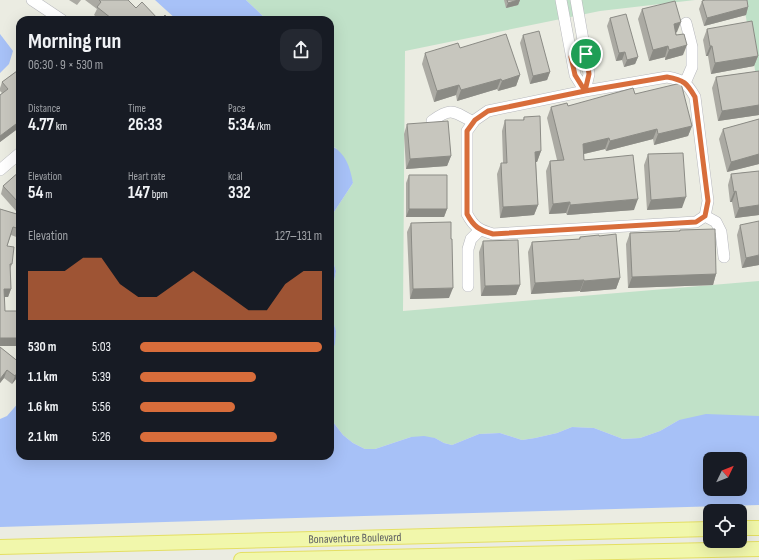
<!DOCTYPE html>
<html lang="en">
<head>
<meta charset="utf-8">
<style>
	:root { --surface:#171b24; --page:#242831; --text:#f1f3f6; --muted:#9ea1a6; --accent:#d86d3b }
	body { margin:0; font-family:"Sofia Sans Condensed",sans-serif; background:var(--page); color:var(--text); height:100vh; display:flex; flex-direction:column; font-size:15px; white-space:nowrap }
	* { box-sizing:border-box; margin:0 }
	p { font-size:13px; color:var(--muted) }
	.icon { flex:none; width:22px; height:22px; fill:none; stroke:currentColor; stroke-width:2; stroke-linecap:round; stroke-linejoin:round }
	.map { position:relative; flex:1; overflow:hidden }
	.details { position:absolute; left:16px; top:16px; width:318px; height:444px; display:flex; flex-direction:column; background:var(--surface); border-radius:12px; box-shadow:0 4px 16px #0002 }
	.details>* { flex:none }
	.needle { width:26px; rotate:47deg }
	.buttons { position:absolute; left:703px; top:452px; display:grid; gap:8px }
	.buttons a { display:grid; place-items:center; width:44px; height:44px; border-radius:8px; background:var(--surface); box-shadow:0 4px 16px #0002; font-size:20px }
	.pin { position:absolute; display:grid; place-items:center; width:34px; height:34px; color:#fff; margin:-17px; border:2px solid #fff; border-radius:50%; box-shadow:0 1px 4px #0007 }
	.round { display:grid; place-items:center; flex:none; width:42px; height:42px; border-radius:12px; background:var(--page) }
	.head { display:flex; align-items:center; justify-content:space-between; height:68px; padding:0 12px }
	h1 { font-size:22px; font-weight:700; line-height:30px }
	.figures { display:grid; grid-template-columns:repeat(3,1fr); gap:6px; height:68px; padding:4px 12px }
	.figures div { display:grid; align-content:center }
	.figures b { font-size:17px; font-weight:700 }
	.figures small { font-size:11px; font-weight:400 }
	.figures p { font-size:11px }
	.chart { height:112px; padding:8px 12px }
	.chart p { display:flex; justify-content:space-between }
	.chart svg { width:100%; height:72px; margin-top:4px; fill:var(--accent); opacity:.7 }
	ul { padding:0 12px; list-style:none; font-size:13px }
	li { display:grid; grid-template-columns:64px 48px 1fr; align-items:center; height:30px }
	li i { height:10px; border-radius:5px; background:var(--accent) }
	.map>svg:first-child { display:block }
	.green { fill:#c0e1c8 }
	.water { fill:#a7c1f7; fill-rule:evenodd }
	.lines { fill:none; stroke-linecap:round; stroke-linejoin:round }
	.minor-casing { stroke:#b7b8bd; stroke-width:12 }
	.major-casing { stroke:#e4df63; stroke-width:16 }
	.minor { stroke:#fff; stroke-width:11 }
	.major { stroke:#f1f7ab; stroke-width:14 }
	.wall { fill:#abaaa3 }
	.shaded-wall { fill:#8b8b85 }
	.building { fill:#c7c6be; stroke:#8b8b85 }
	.route-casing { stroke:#fff; stroke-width:8 }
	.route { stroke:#d86d3b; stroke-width:5 }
	.labels { text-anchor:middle; stroke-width:4; stroke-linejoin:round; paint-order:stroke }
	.street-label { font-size:12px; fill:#5a5c61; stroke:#fff }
</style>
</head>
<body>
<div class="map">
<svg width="759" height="560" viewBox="0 0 759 560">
	<rect width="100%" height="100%" fill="#ebece2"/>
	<!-- green -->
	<path class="green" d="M246,0H695L600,11L405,51L403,311L759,281V416L679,420L660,431L640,438L623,439L594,428L572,427L557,433L535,438L522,440L500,433L479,434L452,445L444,443L435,438L411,437L375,449H365L353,443L343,435L330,418V356L336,332L332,318L331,296L336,271L331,255L330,218L353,183L336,148L330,145V20H267Z
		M743,0H759V93Z"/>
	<!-- water -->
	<path class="water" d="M155,0H246L267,20H177Z
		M0,34L13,51L9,64L0,73Z
		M330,145C346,153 350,167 353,183L330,218Z
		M330,242L331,255L336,271L331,296L332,318L336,331L335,344L330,356Z
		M20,401V456H330V418L343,435L353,443L365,449H375L411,437L424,436L435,438L444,443L452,445L479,434L500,433L522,440L535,438L557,433L572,427L594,428L623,439L640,438L660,431L679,420L706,414L759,416V505L364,516L0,527V419L7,416ZM710,459H740V489H710Z"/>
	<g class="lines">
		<!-- minor casing -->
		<g class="minor-casing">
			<path id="minor" d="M32,0L62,20
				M561,0L575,75L585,91
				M576,0L589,74L585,91
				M667,77C684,80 687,83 695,97L708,201L705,216L696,222L493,234C479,230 474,227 467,214V131L475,120L488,111L585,91Z
				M685,83L692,67V47L686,23
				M432,121C451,107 453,111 473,122
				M0,170L20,153
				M705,216L716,222L721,232L724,257
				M468,286V249L471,239L480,230"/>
		</g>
		<!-- major casing -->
		<g class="major-casing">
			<g id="major">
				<path d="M740,528H759"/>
				<path id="s1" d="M0,547L710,529"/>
				<path d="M241,560L759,549"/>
			</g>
		</g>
		<!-- minor -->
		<use href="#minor" class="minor"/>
		<!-- major -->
		<use href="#major" class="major"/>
	</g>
	<!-- wall -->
	<path class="wall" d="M69,0H81L77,5Z
		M85,0H128L136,8L159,20H100L94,15L97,9Z
		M504,0H520L518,5L506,8Z
		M702,1L748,7L746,15L704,26L699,9Z
		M642,9L677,32L676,33L683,55L665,60V57L649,61L638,19Z
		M610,18L638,57L635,64L624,67L622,60L616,61L607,26Z
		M707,29L758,56L754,66L711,74L708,56H706L703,40Z
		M523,35L550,72L547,80L530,84L520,43Z
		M460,48L520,75L516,86L498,91L497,89L457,101L456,95L434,102L422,64L425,53Z
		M17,71L20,127L0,142V95L2,93L0,91V88L2,82Z
		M759,71V115L718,121L712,88L716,77Z
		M635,94L692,126L688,136L654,145L653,139L606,151L605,149L584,154V160L634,210L567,215L566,213L549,214L546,171L550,161L557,160L547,118L551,107L568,106Z
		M524,117L541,151L537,162H536L538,205L534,215L500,218L497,174L501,163H503L502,131L505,120H523Z
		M759,119V164L727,172L719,139L723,129Z
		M407,124L451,156L447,166L406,169L404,134Z
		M648,154L682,208L647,210L644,165Z
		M20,171V208L16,211L1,194L3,186Z
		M759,171V215L735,218L732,202H730L728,185L731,174Z
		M409,175L447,209L444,217H406V183Z
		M0,209L20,215V234L19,238L11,235L7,246L12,264L10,269L11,289L8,297H4L5,311H20V341L18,346H0Z
		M411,223L449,298L410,299L407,232Z
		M740,225L759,265L742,268L737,235Z
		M680,230L716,274L713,285L628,288L626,244L630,233L679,231Z
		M580,237L620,278L616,289L580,292V291L531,294L528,252L532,242L579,239Z
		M483,241L520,285L516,295L481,296L479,252Z
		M0,347L20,363V374L12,384L4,378L0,383Z"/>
	<!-- shaded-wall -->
	<path class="shaded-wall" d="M518,0H520L518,5L506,8L508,3Z
		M748,7L746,15L704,26L707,18Z
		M681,22L677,32L670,34L674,24Z
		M687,45L683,55L665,60L669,50Z
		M668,46L665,57L649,61L653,50Z
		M710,46H712L708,56H706Z
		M625,52L622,60L616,61L619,53Z
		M758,56L754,66L711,74L715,63Z
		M638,57L635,64L624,67L627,60Z
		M550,72L547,80L530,84L533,76Z
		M520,75L516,86L498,91L502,81Z
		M501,79L497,89L457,101L461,90Z
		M459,85L456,95L434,102L437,91Z
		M759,105V115L718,121L722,111Z
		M20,121V127L0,142V136Z
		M692,126L688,136L654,145L658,134Z
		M657,129L653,139L606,151L610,141Z
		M609,138L605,149L579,155L583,144Z
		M541,151L537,162H532L535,152Z
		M759,154V164L727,172L731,162Z
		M451,156L447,166L406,169L410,159Z
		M736,191L732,202H730L734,192Z
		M686,197L682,208L647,210L651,200Z
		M638,199L634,210L567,215L570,205Z
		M20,202V208L16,211L19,203Z
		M570,202L566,213L549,214L553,204Z
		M538,205L534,215L500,218L503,207Z
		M759,205V215L735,218L739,208Z
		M409,209H447L444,217H406Z
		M759,255V265L742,268L746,258Z
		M716,274L713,285L628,288L632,277Z
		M620,278L616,289L580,292L584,281Z
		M584,280L580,291L531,294L535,283Z
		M520,285L516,295L481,296L485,286Z
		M453,288L449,298L410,299L413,289Z
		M4,289H11L8,297H1Z
		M0,338H20V341L18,346H0Z
		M20,369V374L12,384L15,376Z
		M7,370L4,378L0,383V379Z"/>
	<!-- building -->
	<path class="building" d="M99,0H128L136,8L142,2L159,20H111L110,19L111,18L97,7L101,2Z
		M507,0H518L508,3Z
		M705,0H747L748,7L707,18L702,1Z
		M675,1L681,22L674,24L676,35L684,34L687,45L669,50L668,46L653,50L642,9Z
		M626,14L638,57L627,60L625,52L619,53L610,18Z
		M165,15L169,20H160Z
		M752,21L758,56L715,63L712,46H710L707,29Z
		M539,31L550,72L533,76L523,35Z
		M506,34L520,75L502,81L501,79L461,90L459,85L437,91L425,53L458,43L460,48Z
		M17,71L20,74V121L0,136V95L8,89L2,82Z
		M759,71V105L722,111L716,77Z
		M681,83L692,126L658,134L657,129L610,141L609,138L583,144L584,160L633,155L638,199L570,205V202L553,204L550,161L564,160L551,107L567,103L568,106L633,88L635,94Z
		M540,116L541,151L535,152L538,205L503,207L501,163H507L505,120H524V117Z
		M759,119V154L731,162L723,129Z
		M448,121L451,156L410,159L407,124Z
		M683,153L686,197L651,200L648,154Z
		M20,171V202L19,203L3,186Z
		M759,171V205L739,208L736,191L734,192L731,174Z
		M409,175H447V209H409Z
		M0,209L20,215V229L13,227L7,246L14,247L12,264H10L11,289H4L5,311H20V338H0Z
		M759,221V255L746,258L740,225Z
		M451,222V239H452L453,288L413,289L411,223Z
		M715,229L716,274L632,277L630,233L680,231V230Z
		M616,234L620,278L584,281V280L535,283L532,242L580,239V237L599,235V236Z
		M518,240L520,285L485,286L483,241Z
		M0,347L20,363V369L15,376L7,370L0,379Z"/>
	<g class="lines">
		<!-- route casing -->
		<g class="route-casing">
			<path id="route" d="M586,54L589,74L585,91L488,111L475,120L467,131V214C474,227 479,230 493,234L696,222L705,216L708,201L695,97C687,83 684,80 667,77L585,91L575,75L571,57L586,54"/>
		</g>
		<!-- route -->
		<use href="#route" class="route"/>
	</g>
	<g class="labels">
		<!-- street labels -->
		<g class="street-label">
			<text dy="4" stroke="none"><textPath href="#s1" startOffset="355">Bonaventure Boulevard</textPath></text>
		</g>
	</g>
</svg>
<div class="buttons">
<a><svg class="needle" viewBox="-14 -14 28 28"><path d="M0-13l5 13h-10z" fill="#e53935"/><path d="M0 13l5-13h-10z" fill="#9ea1a6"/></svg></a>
<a><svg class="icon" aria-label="locate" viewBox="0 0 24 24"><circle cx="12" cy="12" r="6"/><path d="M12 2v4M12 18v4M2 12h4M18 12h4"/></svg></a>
</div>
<div class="pin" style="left:586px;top:54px;background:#1e9e55"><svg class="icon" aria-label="arrive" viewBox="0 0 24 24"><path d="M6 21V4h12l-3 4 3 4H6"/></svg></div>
<section class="details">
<div class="head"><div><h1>Morning run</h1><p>06:30 · 9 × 530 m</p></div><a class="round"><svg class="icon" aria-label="share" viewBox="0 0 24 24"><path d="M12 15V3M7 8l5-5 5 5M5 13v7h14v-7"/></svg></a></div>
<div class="figures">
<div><p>Distance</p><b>4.77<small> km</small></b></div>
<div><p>Time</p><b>26:33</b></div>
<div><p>Pace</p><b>5:34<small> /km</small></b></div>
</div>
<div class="figures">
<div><p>Elevation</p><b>54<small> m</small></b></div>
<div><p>Heart rate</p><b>147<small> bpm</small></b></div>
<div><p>kcal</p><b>332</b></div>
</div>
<div class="chart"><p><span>Elevation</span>127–131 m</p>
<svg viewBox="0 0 160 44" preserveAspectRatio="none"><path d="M0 44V14L10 14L20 14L30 6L40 6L50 22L60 30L70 30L80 22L90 14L100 22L110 30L120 38L130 38L140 22L150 14L160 14V44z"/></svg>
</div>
<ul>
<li><b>530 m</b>5:03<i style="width:100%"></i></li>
<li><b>1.1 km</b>5:39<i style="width:64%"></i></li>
<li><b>1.6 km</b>5:56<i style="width:52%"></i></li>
<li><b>2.1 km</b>5:26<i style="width:75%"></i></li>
</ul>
</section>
</div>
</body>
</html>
